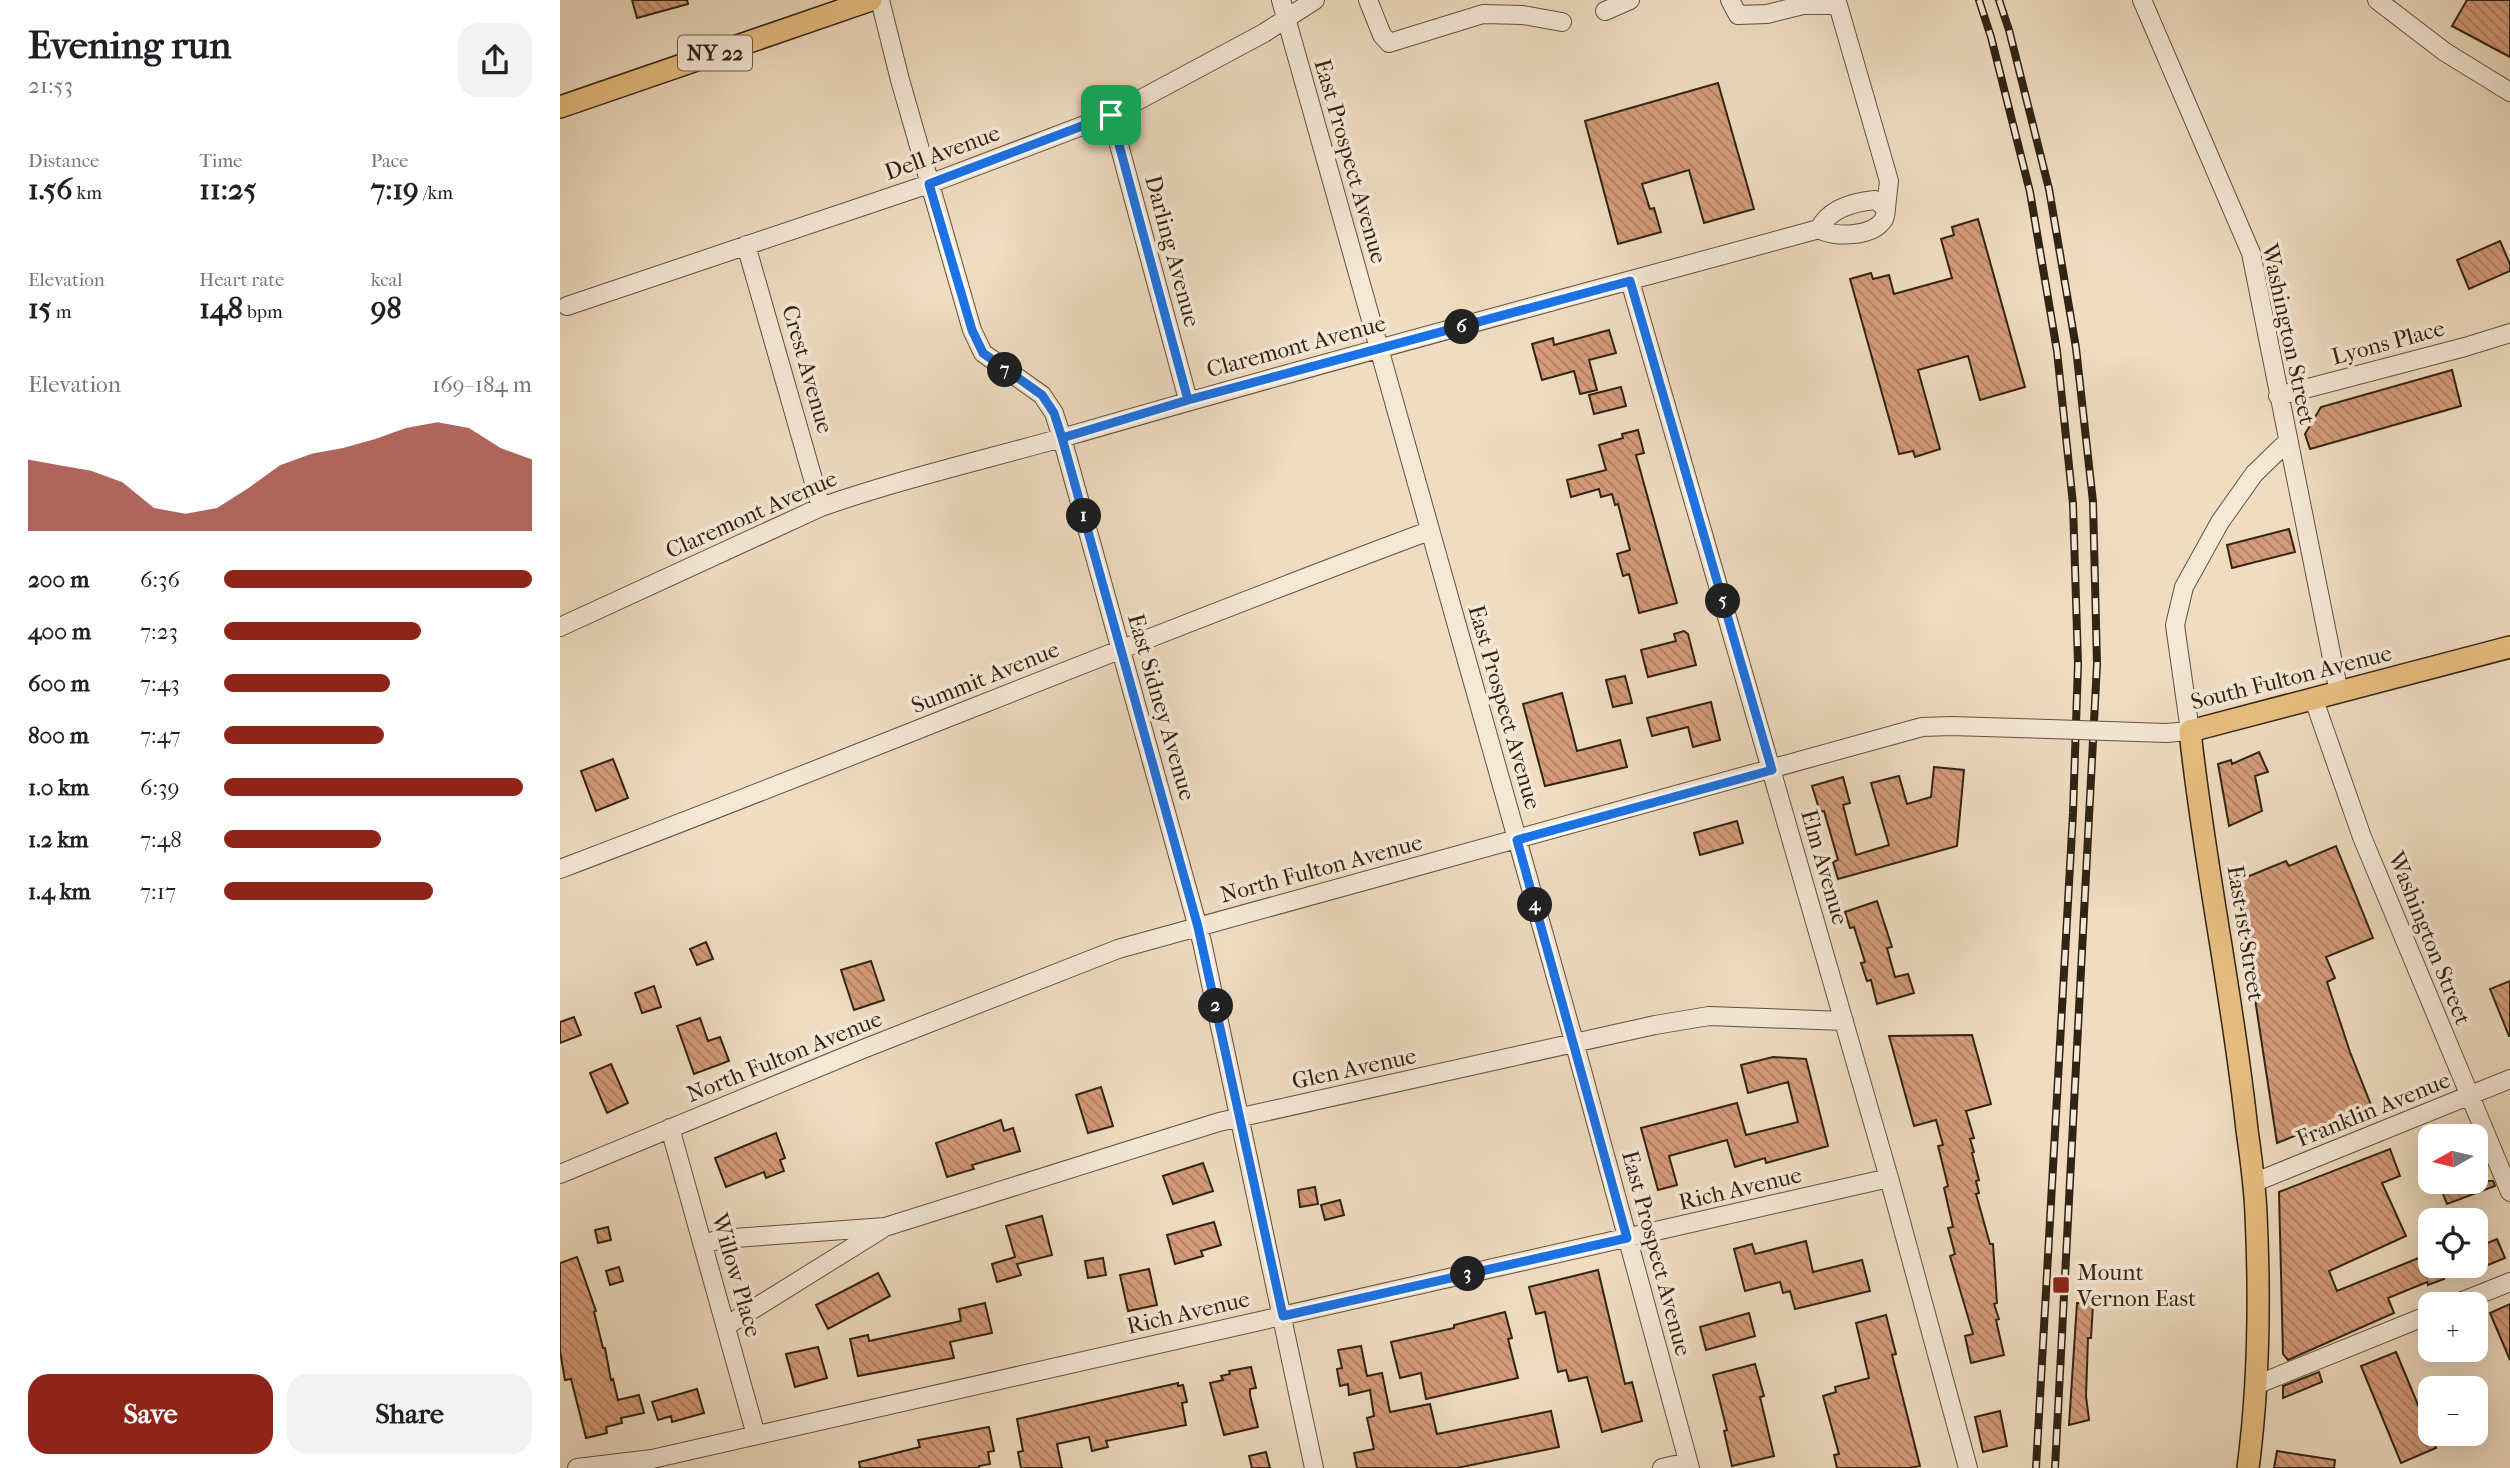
<!DOCTYPE html>
<html lang="en">
<head>
<meta charset="utf-8">
<style>
	:root { --surface:#fff; --page:#f2f2f2; --text:#202124; --muted:#757577; --accent:#8f2418 }
	body { margin:0; font-family:"IM FELL French Canon",serif; background:var(--page); color:var(--text); height:100vh; display:flex; flex-direction:column; font-size:26px; white-space:nowrap }
	* { box-sizing:border-box; margin:0 }
	p { font-size:23px; color:var(--muted) }
	.icon { flex:none; width:38px; height:38px; fill:none; stroke:currentColor; stroke-width:2; stroke-linecap:round; stroke-linejoin:round }
	.map { position:relative; flex:1; overflow:hidden }
	.sheet { display:flex; flex-direction:column; background:var(--surface); width:560px }
	.sheet>* { flex:none }
	.needle { width:46px; rotate:262deg }
	.buttons { position:absolute; left:1858px; top:1124px; display:grid; gap:14px }
	.buttons a { display:grid; place-items:center; width:70px; height:70px; border-radius:14px; background:var(--surface); box-shadow:0 7px 28px #0002; font-size:35px }
	.pin { position:absolute; display:grid; place-items:center; width:60px; height:60px; color:#fff; margin:-30px; border-radius:14px; box-shadow:0 4px 10px #0006 }
	.km { position:absolute; width:35px; height:35px; margin:-18px; border-radius:50%; background:#222; color:#fff; font-size:19px; line-height:35px; text-align:center }
	.round { display:grid; place-items:center; flex:none; width:74px; height:74px; border-radius:21px; background:var(--page) }
	.overview { display:flex; align-items:center; justify-content:space-between; height:119px; padding:0 28px }
	h1 { font-size:38px; font-weight:700; line-height:52px }
	.figures { display:grid; grid-template-columns:repeat(3,1fr); gap:10px; height:119px; padding:7px 28px }
	.figures div { display:grid; align-content:center }
	.figures b { font-size:30px; font-weight:700 }
	.figures small { font-size:19px; font-weight:400 }
	.figures p { font-size:19px }
	.chart { height:196px; padding:14px 28px }
	.chart p { display:flex; justify-content:space-between }
	.chart svg { width:100%; height:126px; margin-top:7px; fill:var(--accent); opacity:.7 }
	.button { display:flex; gap:14px; margin-top:auto; padding:14px 28px }
	.button a { flex:1; height:80px; border-radius:21px; background:var(--accent); color:#fff; font-size:28px; font-weight:700; line-height:80px; text-align:center }
	.button a+a { background:var(--page); color:var(--text) }
	ul { padding:0 28px; list-style:none; font-size:23px }
	li { display:grid; grid-template-columns:112px 84px 1fr; align-items:center; height:52px }
	li i { height:18px; border-radius:9px; background:var(--accent) }
	main { display:flex; flex:1; min-height:0 }
	.map>svg:first-child { display:block }
	.building { fill:url(#building-back-hatch); stroke:#312412; stroke-width:2 }
	.lines { fill:none; stroke-linecap:round; stroke-linejoin:round }
	.minor-casing { stroke:#60523e; stroke-width:20 }
	.major-casing { stroke:#312412; stroke-width:24 }
	.minor { stroke:#f5e8d7; stroke-width:18 }
	.major { stroke:#e8be80; stroke-width:21 }
	.rail-casing { stroke:#312412; stroke-width:8 }
	.rail { stroke:#f5e8d7; stroke-width:5; stroke-dasharray:16; stroke-linecap:butt }
	.minor-bridge-casing { stroke:#60523e; stroke-width:20; stroke-linecap:butt }
	.minor-bridge { stroke:#f5e8d7; stroke-width:18 }
	.route-casing { stroke:#fff; stroke-width:14 }
	.route { stroke:#1a73e8; stroke-width:9 }
	.poi-dot { fill:#8f2418; stroke:#f5e8d7; stroke-width:2.5 }
	.labels { text-anchor:middle; stroke-width:7; stroke-linejoin:round; paint-order:stroke }
	.shield { fill:#f5e8d7; stroke:#6c5f4d; stroke-width:2 }
	.shield-label { font-size:21px; font-weight:bold; fill:#312412 }
	.street-label { font-size:23px; fill:#312412; stroke:#f5e8d7 }
	.poi-label { font-size:23px; fill:#312412; stroke:#f5e8d7; text-anchor:start }
</style>
</head>
<body>
<main>
<section class="sheet">
<div class="overview"><div><h1>Evening run</h1><p>21:53</p></div><a class="round"><svg class="icon" aria-label="share" viewBox="0 0 24 24"><path d="M12 15V3M7 8l5-5 5 5M5 13v7h14v-7"/></svg></a></div>
<div class="figures">
<div><p>Distance</p><b>1.56<small> km</small></b></div>
<div><p>Time</p><b>11:25</b></div>
<div><p>Pace</p><b>7:19<small> /km</small></b></div>
</div>
<div class="figures">
<div><p>Elevation</p><b>15<small> m</small></b></div>
<div><p>Heart rate</p><b>148<small> bpm</small></b></div>
<div><p>kcal</p><b>98</b></div>
</div>
<div class="chart"><p><span>Elevation</span>169–184 m</p>
<svg viewBox="0 0 160 44" preserveAspectRatio="none"><path d="M0 44V19L10 21L20 23L30 27L40 36L50 38L60 36L70 29L80 21L90 17L100 15L110 12L120 8L130 6L140 8L150 15L160 19V44z"/></svg>
</div>
<ul>
<li><b>200 m</b>6:36<i style="width:100%"></i></li>
<li><b>400 m</b>7:23<i style="width:64%"></i></li>
<li><b>600 m</b>7:43<i style="width:54%"></i></li>
<li><b>800 m</b>7:47<i style="width:52%"></i></li>
<li><b>1.0 km</b>6:39<i style="width:97%"></i></li>
<li><b>1.2 km</b>7:48<i style="width:51%"></i></li>
<li><b>1.4 km</b>7:17<i style="width:68%"></i></li>
</ul>
<div class="button"><a>Save</a><a>Share</a></div>
</section>
<div class="map">
<svg width="1950" height="1468" viewBox="0 0 1950 1468">
	<defs>
		<pattern id="building-back-hatch" width="6" height="6" patternUnits="userSpaceOnUse" patternTransform="scale(1.75)"><rect width="6" height="6" fill="#d59b7a"/><path d="M-1 5l2 2M0 0l6 6M5-1l2 2" fill="none" stroke="#ad7e63"/></pattern>
	</defs>
	<rect width="100%" height="100%" fill="#efdcc1"/>
	<filter id="stains"><feTurbulence type="fractalNoise" baseFrequency=".00286" numOctaves="4"/><feColorMatrix values="0 0 0 0 .2 0 0 0 0 .09 0 0 0 0 .02 0 0 0 .5 -.17"/></filter>
	<radialGradient id="worn" r=".72"><stop offset=".6" stop-color="#630" stop-opacity="0"/><stop offset="1" stop-color="#630" stop-opacity=".3"/></radialGradient>
	<!-- building -->
	<path class="building" d="M72,0H127L128,4L77,18Z
		M1907,0H1950V57L1892,26Z
		M1158,83L1194,209L1144,223L1129,170L1082,184L1090,209L1094,208L1101,232L1058,244L1025,121Z
		M1418,219L1465,387L1420,400L1408,356L1358,370L1380,449L1355,457L1353,451L1339,454L1290,279L1311,273L1313,279L1329,275L1334,294L1392,278L1381,239L1394,235L1392,227Z
		M1940,241L1950,264V271L1909,289L1897,260Z
		M1049,330L1056,353L1029,360L1037,390L1020,394L1014,371L982,380L972,344L993,338L994,345Z
		M1892,370L1901,406L1750,449L1745,434L1761,407Z
		M1061,387L1066,406L1034,414L1029,395Z
		M1078,430L1084,453L1076,455L1117,603L1079,613L1069,574L1063,576L1057,554L1070,550L1058,504L1055,505L1052,494L1041,497L1039,489L1011,497L1007,480L1046,470L1039,445L1063,438L1062,434Z
		M1729,529L1735,552L1672,568L1667,545Z
		M1124,631L1128,634L1136,665L1088,677L1081,650L1116,641L1114,634Z
		M1065,676L1072,703L1053,707L1046,680Z
		M1002,693L1017,751L1060,740L1067,767L985,786L963,704Z
		M1151,702L1160,740L1133,747L1128,727L1092,736L1087,718Z
		M1699,752L1708,772L1695,776L1702,811L1669,826L1658,764L1671,760L1672,764Z
		M53,759L68,798L36,811L21,771Z
		M1374,767L1404,770L1397,846L1278,879L1273,862L1278,860L1264,811L1260,812L1252,786L1283,777L1290,803L1283,805L1296,855L1329,845L1311,783L1339,776L1347,804L1371,797Z
		M1177,821L1183,843L1140,855L1134,833Z
		M1776,846L1813,938L1766,957L1775,978L1767,982L1790,1052L1811,1105L1717,1143L1677,881L1726,861L1729,866Z
		M1317,901L1332,947L1327,948L1335,977L1348,974L1354,993L1317,1004L1311,980L1307,981L1301,963L1305,962L1294,927L1290,928L1285,912Z
		M146,942L153,959L137,965L130,949Z
		M311,961L324,1000L294,1010L281,970Z
		M1950,981V1036H1949L1930,989Z
		M94,986L101,1007L82,1013L75,993Z
		M14,1017L21,1035L0,1043V1022Z
		M140,1018L148,1041L160,1037L169,1061L134,1074L117,1026Z
		M1412,1035L1431,1104L1406,1111L1414,1138L1410,1139L1414,1152L1412,1153L1419,1180L1416,1181L1419,1193L1416,1194L1430,1244H1433L1437,1303L1434,1304L1439,1319L1436,1320L1444,1355L1411,1363L1405,1336L1413,1334L1390,1256L1395,1254L1388,1228L1393,1227L1384,1188L1388,1186L1378,1146L1383,1145L1376,1120L1354,1126L1329,1036Z
		M1213,1057L1246,1059L1268,1146L1206,1163L1205,1158L1175,1167L1167,1140L1109,1156L1117,1185L1098,1190L1081,1128L1177,1103L1186,1135L1238,1122L1228,1082L1188,1093L1181,1065Z
		M51,1064L68,1103L47,1113L30,1073Z
		M541,1087L553,1126L528,1133L516,1095Z
		M441,1120L444,1131L453,1128L460,1151L412,1165L414,1169L387,1177L376,1143Z
		M216,1133L225,1158L220,1160L224,1171L206,1178L204,1172L166,1187L155,1158Z
		M1830,1149L1840,1176L1822,1183L1846,1236L1769,1271L1777,1291L1871,1253V1265H1878L1884,1279L1868,1285L1867,1282L1828,1298L1834,1313L1728,1360L1723,1354L1719,1192Z
		M643,1163L653,1191L613,1204L603,1176Z
		M1878,1181H1933L1935,1186L1887,1204Z
		M755,1187L758,1204L740,1207L738,1190Z
		M780,1200L784,1215L765,1220L761,1205Z
		M482,1216L492,1255L457,1264L461,1275L437,1282L432,1264L455,1257L446,1226Z
		M654,1222L661,1245L641,1251L643,1256L615,1264L607,1235Z
		M48,1227L51,1240L38,1243L35,1230Z
		M1937,1239L1945,1258L1916,1270V1248Z
		M1246,1241L1253,1272L1302,1260L1310,1291L1235,1309L1230,1291L1223,1293L1220,1282L1185,1291L1174,1249L1192,1244L1195,1254Z
		M17,1257L36,1311L34,1312L43,1348H45L51,1380L53,1379L58,1400L79,1395L84,1413L61,1418L62,1423L46,1427L47,1433L26,1438L11,1379L5,1380L0,1351V1263Z
		M543,1258L546,1275L528,1278L525,1261Z
		M59,1267L63,1281L50,1285L46,1271Z
		M589,1269L597,1305L568,1311L560,1275Z
		M1038,1270L1065,1384L1072,1382L1082,1421L1042,1432L1027,1377L1009,1381L1006,1370L998,1372L985,1312L976,1314L969,1287Z
		M318,1273L330,1296L268,1329L256,1305Z
		M425,1303L432,1333L390,1342L394,1358L298,1376L290,1339L308,1335L309,1341L401,1321L399,1309Z
		M1517,1303L1533,1304L1531,1338H1528L1526,1396L1529,1420L1509,1425Z
		M1950,1304V1360L1930,1313Z
		M945,1312L952,1338L948,1339L958,1378L866,1399L861,1373L840,1378L831,1342L894,1328V1325Z
		M1189,1313L1195,1336L1146,1350L1140,1327Z
		M1326,1315L1336,1354L1332,1355L1360,1466L1349,1468H1277L1274,1455L1279,1454L1263,1396L1276,1392L1275,1387L1309,1378L1296,1323Z
		M801,1346L807,1376L822,1373L830,1412L870,1404L877,1434L991,1411L999,1447L897,1468H797L794,1453L814,1449L807,1418L814,1416L810,1390L789,1395L788,1384L780,1386L777,1369L782,1368L778,1350Z
		M258,1347L267,1378L235,1387L226,1354Z
		M1836,1352L1876,1448L1841,1463L1801,1366Z
		M1195,1364L1204,1396L1200,1397L1214,1456L1172,1466L1164,1431L1167,1430L1153,1375Z
		M691,1367L696,1388L690,1389V1395L698,1427L664,1435L650,1383L663,1380L661,1376L670,1374L669,1371Z
		M1759,1372L1762,1382L1723,1398V1386Z
		M618,1383V1386L623,1385L627,1402L622,1403L626,1425L546,1441L548,1447L532,1451L529,1437L497,1444L502,1468H461L458,1452L463,1451L457,1419Z
		M137,1389L144,1413L112,1422L111,1416L98,1420L92,1402Z
		M1440,1411L1447,1446L1423,1452L1415,1417Z
		M429,1427L434,1451L428,1452L430,1464L419,1466V1468H300L299,1462L360,1447L358,1440Z
		M1717,1451L1775,1460L1774,1468H1714Z
		M706,1452L710,1468H692L689,1456Z"/>
	<g class="lines">
		<!-- minor casing -->
		<g class="minor-casing">
			<path id="minor" d="M320,0L340,80L412,330L423,353L482,395L494,413L502,438L642,942L754,1468
				M721,0L1015,1045L1130,1468
				M808,0L822,35L829,43L923,14L963,15L1002,22
				M1170,0L1178,15L1207,14L1243,5H1278L1329,181L1326,208
				M1582,0L1691,253L1779,693
				M1817,0L1885,52L1950,92
				M1045,11L1070,0
				M551,115L628,400
				M186,245L261,507
				M1070,281L1329,1178L1408,1468
				M7,306L369,184L551,115L704,33L755,0
				M1718,396L1905,347L1950,333
				M0,627L261,507C341,479 424,460 505,437C755,364 1007,298 1259,229C1274,238 1313,237 1324,219C1325,217 1326,210 1326,208L1315,200C1294,202 1269,209 1259,229
				M1754,700L1802,837L1950,1192
				M1606,733L1630,731L1615,625L1624,587L1660,522L1694,474L1727,442
				M0,869C291,759 578,639 869,531
				M110,1128L196,1435
				M0,1174L303,1049L558,949L1362,727L1391,726L1489,729
				M1693,1183L1950,1079
				M143,1244L161,1239L325,1227L659,1122L1095,1025L1149,1016L1284,1021
				M1895,1304L1950,1282
				M166,1326L322,1229
				M1696,1385L1871,1314
				M17,1468L92,1459L1329,1178
				M1102,1468L1128,1462"/>
		</g>
		<!-- major casing -->
		<g class="major-casing">
			<path id="major" d="M0,107L311,0
				M1688,1468C1699,1384 1700,1298 1696,1214C1695,1186 1691,1158 1687,1130C1673,996 1644,864 1630,731L1950,647"/>
		</g>
		<!-- minor -->
		<use href="#minor" class="minor"/>
		<!-- major -->
		<use href="#major" class="major"/>
		<!-- rail casing -->
		<g class="rail-casing">
			<path id="rail" d="M1419,0L1431,37L1470,192L1497,351L1513,504L1518,664L1513,813L1476,1468
				M1439,0L1449,30L1489,189L1516,348L1533,502L1537,664L1495,1468"/>
		</g>
		<!-- rail -->
		<use href="#rail" class="rail"/>
		<!-- minor-bridge casing -->
		<g class="minor-bridge-casing">
			<path id="minor-bridge" d="M1489,729L1606,733"/>
		</g>
		<!-- minor-bridge -->
		<use href="#minor-bridge" class="minor-bridge"/>
	</g>
	<g class="lines">
		<!-- route casing -->
		<g class="route-casing">
			<path id="route" d="M551,115L628,400L502,438L638,927L723,1316L1067,1238L957,840L1212,770L1070,281L628,400L502,438L494,413L482,395L423,353L412,330L369,184L551,115"/>
		</g>
		<!-- route -->
		<use href="#route" class="route"/>
	</g>
	<!-- markers -->
	<rect class="poi-dot" x="1492" y="1276" width="18" height="18" rx="3.5"/>
	<g class="labels">
		<!-- shield labels -->
		<rect class="shield" x="118" y="35.5" width="74" height="35" rx="5"/>
		<g class="shield-label">
			<text x="155" y="60">NY 22</text>
		</g>
		<!-- street labels -->
		<g class="street-label">
			<text transform="translate(382 152) rotate(-20)" y="8">Dell Avenue</text>
			<text transform="translate(791 161) rotate(74)" y="8">East Prospect Avenue</text>
			<text transform="translate(613 251) rotate(75)" y="8">Darling Avenue</text>
			<text transform="translate(1729 334) rotate(78)" y="8">Washington Street</text>
			<text transform="translate(1828 342) rotate(-15)" y="8">Lyons Place</text>
			<text transform="translate(736 346) rotate(-15)" y="8">Claremont Avenue</text>
			<text transform="translate(248 369) rotate(74)" y="8">Crest Avenue</text>
			<text transform="translate(191 514) rotate(-24)" y="8">Claremont Avenue</text>
			<text transform="translate(425 677) rotate(-22)" y="8">Summit Avenue</text>
			<text transform="translate(1731 677) rotate(-14)" y="8">South Fulton Avenue</text>
			<text transform="translate(602 707) rotate(74)" y="8">East Sidney Avenue</text>
			<text transform="translate(945 707) rotate(74)" y="8">East Prospect Avenue</text>
			<text transform="translate(1265 867) rotate(74)" y="8">Elm Avenue</text>
			<text transform="translate(761 868) rotate(-15)" y="8">North Fulton Avenue</text>
			<text transform="translate(1686 933) rotate(81)" y="8">East 1st Street</text>
			<text transform="translate(1870 938) rotate(68)" y="8">Washington Street</text>
			<text transform="translate(224 1056) rotate(-22)" y="8">North Fulton Avenue</text>
			<text transform="translate(794 1068) rotate(-12)" y="8">Glen Avenue</text>
			<text transform="translate(1813 1109) rotate(-22)" y="8">Franklin Avenue</text>
			<text transform="translate(1180 1188) rotate(-13)" y="8">Rich Avenue</text>
			<text transform="translate(1097 1253) rotate(75)" y="8">East Prospect Avenue</text>
			<text transform="translate(177 1275) rotate(74)" y="8">Willow Place</text>
			<text transform="translate(628 1312) rotate(-13)" y="8">Rich Avenue</text>
		</g>
		<!-- poi labels -->
		<g class="poi-label">
			<text x="1517" y="1280">Mount<tspan x="1517" dy="26">Vernon East</tspan></text>
		</g>
	</g>
	<rect width="100%" height="100%" filter="url(#stains)"/>
	<rect width="100%" height="100%" fill="url(#worn)"/>
</svg>
<div class="buttons">
<a><svg class="needle" viewBox="-14 -14 28 28"><path d="M0-13l5 13h-10z" fill="#e53935"/><path d="M0 13l5-13h-10z" fill="#757577"/></svg></a>
<a><svg class="icon" aria-label="locate" viewBox="0 0 24 24"><circle cx="12" cy="12" r="6"/><path d="M12 2v4M12 18v4M2 12h4M18 12h4"/></svg></a>
<a>+</a>
<a>−</a>
</div>
<div class="pin" style="left:551px;top:115px;background:#1e9e55"><svg class="icon" aria-label="arrive" viewBox="0 0 24 24"><path d="M6 21V4h12l-3 4 3 4H6"/></svg></div>
<b class="km" style="left:524px;top:516px">1</b>
<b class="km" style="left:656px;top:1006px">2</b>
<b class="km" style="left:908px;top:1274px">3</b>
<b class="km" style="left:975px;top:905px">4</b>
<b class="km" style="left:1163px;top:601px">5</b>
<b class="km" style="left:902px;top:327px">6</b>
<b class="km" style="left:445px;top:370px">7</b>
</div>
</main>
</body>
</html>
